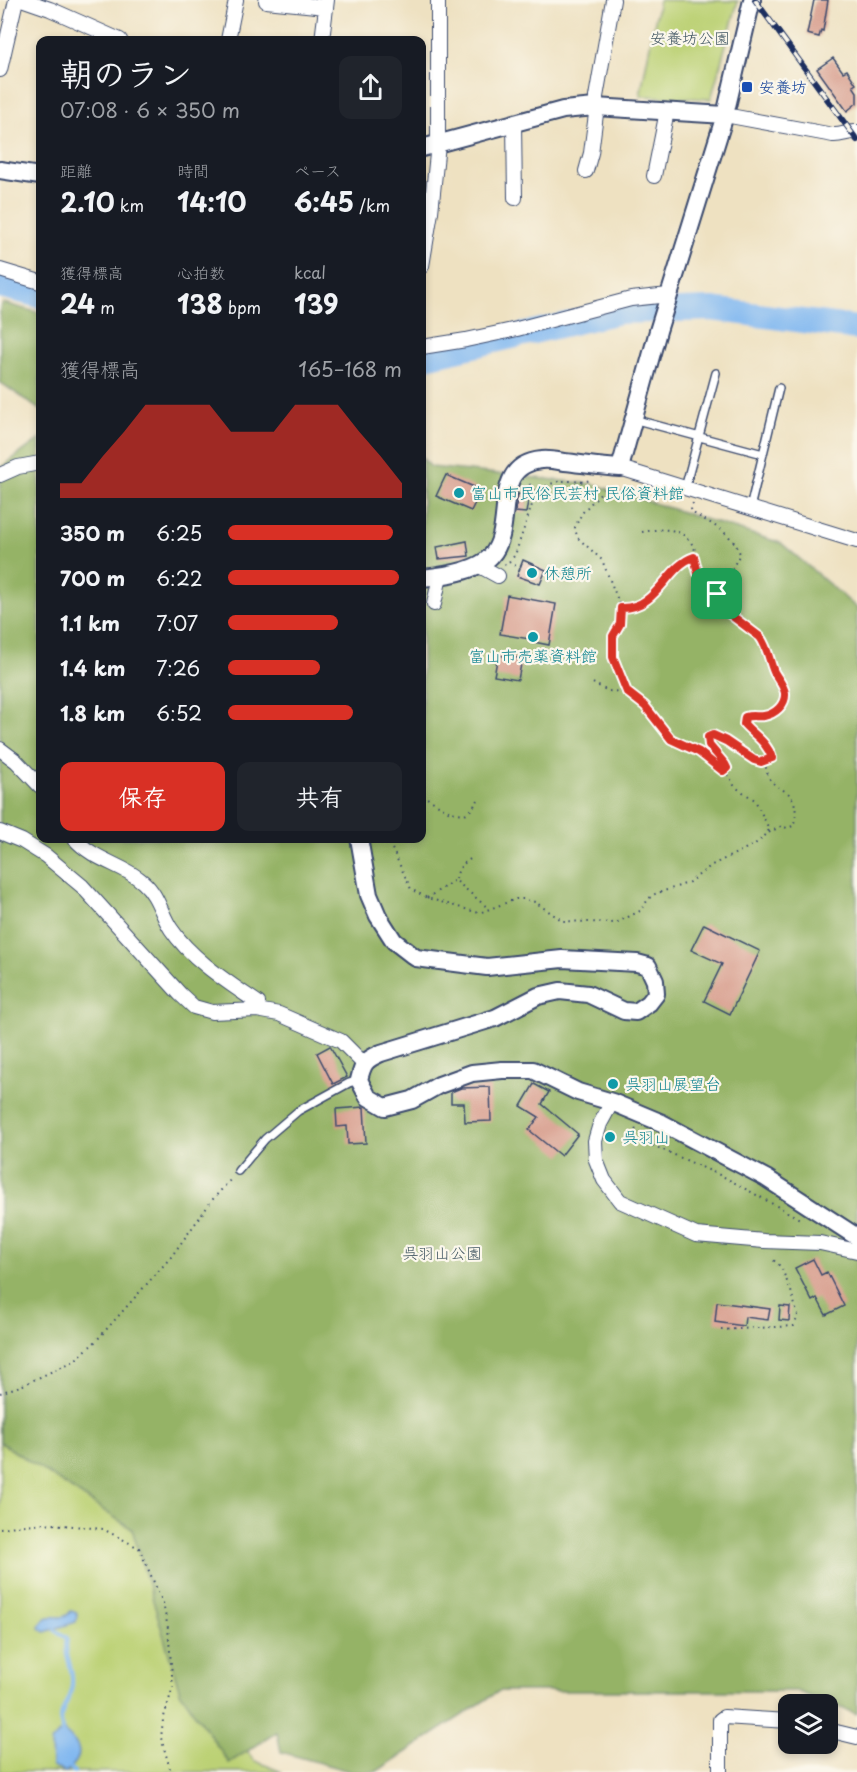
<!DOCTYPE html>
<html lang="ja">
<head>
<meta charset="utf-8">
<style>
	:root { --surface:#171b24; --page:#20242c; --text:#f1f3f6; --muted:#9ea1a6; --accent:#d93025 }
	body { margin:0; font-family:"Playpen Sans","Klee One",sans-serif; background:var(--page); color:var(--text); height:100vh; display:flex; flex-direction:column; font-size:22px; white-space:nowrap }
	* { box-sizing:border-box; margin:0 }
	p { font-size:20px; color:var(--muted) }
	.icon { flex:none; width:33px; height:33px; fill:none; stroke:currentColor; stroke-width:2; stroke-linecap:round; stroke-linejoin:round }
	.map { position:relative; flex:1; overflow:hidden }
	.side { position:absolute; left:36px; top:36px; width:390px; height:807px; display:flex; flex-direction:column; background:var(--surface); border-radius:12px; box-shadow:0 3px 9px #0003 }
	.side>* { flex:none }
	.buttons { position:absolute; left:778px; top:1694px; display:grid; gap:12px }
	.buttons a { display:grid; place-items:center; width:60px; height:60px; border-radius:12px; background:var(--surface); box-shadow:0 3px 9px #0003; font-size:30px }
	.pin { position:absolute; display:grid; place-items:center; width:51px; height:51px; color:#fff; margin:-26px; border-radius:12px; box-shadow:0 3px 9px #0006 }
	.round { display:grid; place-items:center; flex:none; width:63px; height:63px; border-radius:12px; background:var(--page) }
	.overview { display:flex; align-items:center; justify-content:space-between; height:102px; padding:0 24px }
	h1 { font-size:33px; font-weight:700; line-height:45px }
	.metrics { display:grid; grid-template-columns:repeat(3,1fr); gap:9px; height:102px; padding:6px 24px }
	.metrics div { display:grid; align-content:center }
	.metrics b { font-size:26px; font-weight:700 }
	.metrics small { font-size:16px; font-weight:400 }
	.metrics p { font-size:16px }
	.chart { height:168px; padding:12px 24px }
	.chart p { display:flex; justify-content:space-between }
	.chart svg { width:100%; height:108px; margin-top:6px; fill:var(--accent); opacity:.7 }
	.cta { display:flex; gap:12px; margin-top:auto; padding:12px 24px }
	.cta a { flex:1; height:69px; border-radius:12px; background:var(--accent); color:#fff; font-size:24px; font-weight:700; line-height:69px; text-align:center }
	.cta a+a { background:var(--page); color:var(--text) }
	ul { padding:0 24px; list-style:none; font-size:20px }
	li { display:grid; grid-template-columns:96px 72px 1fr; align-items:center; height:45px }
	li i { height:15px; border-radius:8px; background:var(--accent) }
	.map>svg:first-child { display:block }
	.green { fill:#bcd175; stroke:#6c806a; stroke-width:1.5 }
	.forest { fill:#95b366; stroke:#587162; stroke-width:1.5 }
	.water { fill:#80b7f0; stroke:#4e73a7; stroke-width:1.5 }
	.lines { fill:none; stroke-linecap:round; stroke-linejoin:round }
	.stream { stroke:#80b7f0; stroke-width:4 }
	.river { stroke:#80b7f0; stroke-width:24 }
	.building { fill:#d59887 }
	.service-casing { stroke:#3b4a6d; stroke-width:10 }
	.minor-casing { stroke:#3b4a6d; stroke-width:16 }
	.tertiary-casing { stroke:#3b4a6d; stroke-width:20 }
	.path { stroke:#3b4a6d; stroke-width:2; stroke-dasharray:1.5 4.5; stroke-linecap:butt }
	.service { stroke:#fff; stroke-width:7 }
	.minor { stroke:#fff; stroke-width:14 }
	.tertiary { stroke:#fff; stroke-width:16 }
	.rail-casing { stroke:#1b2f5e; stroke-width:6 }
	.rail { stroke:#fbf7ec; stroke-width:4; stroke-dasharray:11; stroke-linecap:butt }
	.route-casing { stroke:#fff; stroke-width:12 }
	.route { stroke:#d93025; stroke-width:8 }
	.transit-dot { fill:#1a4fb4; stroke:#fbf7ec; stroke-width:2 }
	.culture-dot { fill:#0f9aa8; stroke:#fbf7ec; stroke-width:2 }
	.labels { text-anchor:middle; stroke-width:4.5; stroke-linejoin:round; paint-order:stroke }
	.park-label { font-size:16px; fill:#435864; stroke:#fbf7ec }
	.transit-label { font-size:16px; fill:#164399; stroke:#fbf7ec; text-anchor:start }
	.culture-label { font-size:16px; fill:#0d838f; stroke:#fbf7ec; text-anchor:start }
</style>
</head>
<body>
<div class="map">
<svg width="857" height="1772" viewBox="0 0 857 1772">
	<rect width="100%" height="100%" fill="#fbf7ec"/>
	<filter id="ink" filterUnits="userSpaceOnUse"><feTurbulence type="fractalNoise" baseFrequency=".0167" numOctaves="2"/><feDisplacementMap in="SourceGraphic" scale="12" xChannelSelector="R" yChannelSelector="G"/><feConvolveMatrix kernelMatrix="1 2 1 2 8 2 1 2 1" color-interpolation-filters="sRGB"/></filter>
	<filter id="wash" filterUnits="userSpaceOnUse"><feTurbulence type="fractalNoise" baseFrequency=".008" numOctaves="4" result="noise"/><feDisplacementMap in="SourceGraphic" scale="24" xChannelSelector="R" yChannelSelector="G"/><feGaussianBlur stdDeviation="1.35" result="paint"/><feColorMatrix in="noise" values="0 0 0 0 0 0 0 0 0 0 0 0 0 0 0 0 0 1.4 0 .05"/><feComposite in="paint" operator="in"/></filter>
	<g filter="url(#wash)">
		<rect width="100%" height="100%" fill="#eee1c1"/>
		<!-- green -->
		<path class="green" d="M659,0L738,1L711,99L640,96Z
			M0,1422L140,1508L187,1654L253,1760L282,1772H0Z"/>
		<!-- forest -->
		<path class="forest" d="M3,303L40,313V410L0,382V307Z
			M40,439V838H422V458L431,467L593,484L781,543L857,608V1714L796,1691H499L376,1772H352L281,1752L277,1732L229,1763L180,1692L132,1529L0,1442V468Z"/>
		<!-- water -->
		<path class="water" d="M71,1611L77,1613L76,1622L45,1632L39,1627C50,1606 60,1626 71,1611Z
			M64,1731C82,1746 85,1757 66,1772L52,1767L51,1742L59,1733Z"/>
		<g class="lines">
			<!-- stream -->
			<path class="stream" d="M55,1630L67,1638C63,1656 74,1666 72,1685C71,1696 65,1703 62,1713C60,1718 62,1726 62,1732
				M71,1768L74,1772"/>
			<!-- river -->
			<path class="river" d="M0,286L40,296
				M422,358L619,312L712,309L857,328"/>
		</g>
		<g id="blocks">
			<!-- building -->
			<path class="building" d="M814,0H828L823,31L821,30L819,37L807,34Z
				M833,58L843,72L847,70L856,84L853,86L857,92V103L847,111L817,69Z
				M446,475L481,490L471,511L436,496Z
				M518,494L529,495L526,513L515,512Z
				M467,541L469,556L439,559L437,547Z
				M523,560L546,570L540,584L517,576Z
				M507,595L556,604L549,645L529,641L530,639L500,634Z
				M498,655L522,659L518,680L494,676Z
				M704,924L760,951L730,1014L704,1001L722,964L691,950Z
				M330,1046L347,1077L333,1084L317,1053Z
				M534,1084L549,1092L542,1104L578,1134L561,1156L529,1130L539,1117L521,1106Z
				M490,1087L491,1121L465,1122L464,1103H451V1092L461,1088Z
				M364,1107L366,1143L348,1144L347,1126L337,1127L336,1109Z
				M813,1259L821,1275L827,1272L844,1306L826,1315L817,1298L812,1301L795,1268Z
				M717,1302L770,1309L768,1320L745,1317L744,1326L715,1322Z
				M780,1306L790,1307L789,1321L779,1320Z"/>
		</g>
	</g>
	<g filter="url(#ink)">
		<use href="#blocks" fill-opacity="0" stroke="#3b4a6d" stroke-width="1.5"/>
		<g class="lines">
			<!-- service casing -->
			<g class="service-casing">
				<path id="service" d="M633,419L763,454
					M685,488L716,373
					M750,508L779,388
					M238,1171L265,1139L298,1111L349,1083L359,1080"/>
			</g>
			<!-- minor casing -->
			<g class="minor-casing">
				<path id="minor" d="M24,0L50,9L120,40
					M266,1L326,7
					M228,40L236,0
					M322,40L327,0
					M0,70L16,0
					M725,115L833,135C841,136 848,131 857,132
					M514,123L515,198
					M586,171L591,153L596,114V97L613,0
					M654,176L667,111
					M422,266L431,212L438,144V0
					M0,270L40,282
					M422,347L466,340L517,329L631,299L669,295
					M620,468L857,541
					M0,475L18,467L40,463
					M478,565L498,576
					M434,604L440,576
					M0,749L16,761L40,786
					M0,832L22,841L46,856L82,886L180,994L194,1007L212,1012L257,1010L279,1014L341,1041L364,1064
					M74,838C94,861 123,864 143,882C158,895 161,914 171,929C191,959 229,983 258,1003L257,1010
					M612,1102L600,1124L595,1141L596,1160L604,1180L620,1201L696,1235L764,1241L820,1243L857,1251
					M828,1730L857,1737
					M720,1772V1720L724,1717L789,1721"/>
			</g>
			<!-- tertiary casing -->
			<g class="tertiary-casing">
				<path id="tertiary" d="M422,148L563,110L595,107L725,115
					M0,170L40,176
					M422,578C442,576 476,572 491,556C517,527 488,465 542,460C549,459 558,461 565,462C583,464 602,467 620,468L658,331L725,115L752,0
					M359,838L369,895L378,916L394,941L416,958L487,967L562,959L637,963L648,966L655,981L656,994L649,1003L636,1012L624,1011L588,994L560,991L538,996L495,1018L381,1053C365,1060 363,1063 359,1080L368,1097L385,1107L412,1100L439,1085L472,1073L502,1070H533L578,1092L612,1102L662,1123L766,1178L857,1237"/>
			</g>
			<!-- path -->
			<path class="path" d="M604,489L582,513L575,527V530L578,538L602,560L621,608L620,623L613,636V657L626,691
				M536,493C546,485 557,480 569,481C577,481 582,483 590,480
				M693,503L691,509L693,513C711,524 733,533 740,554C737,560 732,567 731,574C729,587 730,587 717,595L723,609L760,637C769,647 769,660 774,672C778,679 784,686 785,693C786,705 775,714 764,716C758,717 752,715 745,717L744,725L769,749L772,758L761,762L754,760L726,741L713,735L708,737L709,745L725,764L727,768L724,771
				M642,532C663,528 685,526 695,550C691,573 705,577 717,593
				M509,562L520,568
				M504,565L509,562L515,555L536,493L527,481
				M621,608C658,609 666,566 694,557
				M765,761C766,769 767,777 773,783C777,787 784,790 789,794C797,802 797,816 793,826L787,828L782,826L768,833
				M422,795L450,812L465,814L472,809L478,800
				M387,838L411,889L427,898L479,913L516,899H524L535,902L563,921L616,923L642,910L648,899L655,894L688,883L712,865L755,844L767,834L769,829L755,800L735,787L729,776L699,751L671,739L645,706L634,697L627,692L608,691L589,681
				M456,879C458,867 463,863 474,857
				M427,898L455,880L489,909
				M635,1129L652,1145L724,1177L800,1219
				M721,1330L794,1326L798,1316L791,1291L781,1267L771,1258
				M0,1393L23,1385L74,1361L96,1341L171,1257L213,1199L232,1178
				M0,1528L43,1523L103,1529L139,1548L163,1603L168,1628L173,1687L163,1720L161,1738L171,1772"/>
			<!-- service -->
			<use href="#service" class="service"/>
			<!-- minor -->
			<use href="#minor" class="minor"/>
			<!-- tertiary -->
			<use href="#tertiary" class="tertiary"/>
			<!-- rail casing -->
			<g class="rail-casing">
				<path id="rail" d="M755,0L857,140"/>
			</g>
			<!-- rail -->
			<use href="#rail" class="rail"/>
		</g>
	</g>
	<g class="lines" filter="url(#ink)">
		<!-- route casing -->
		<g class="route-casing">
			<path id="route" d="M694,557L698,573L716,592L723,609L760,637C768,648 769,660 774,672C778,679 784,686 785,693C786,705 775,714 764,716C758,717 752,715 745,717L744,724C755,736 767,742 772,758L761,762L754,760L726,741L713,735L708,737L709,745L725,764L727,768L723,771L699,752L671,739L645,706L627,692L613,657V636L620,624L621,608C658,609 666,566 694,557Z"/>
		</g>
		<!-- route -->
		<use href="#route" class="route"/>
	</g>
	<!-- markers -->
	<rect class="transit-dot" x="741" y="81" width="12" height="12" rx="3"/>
	<g class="culture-dot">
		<circle cx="459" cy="493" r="6"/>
		<circle cx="532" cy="573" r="6"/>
		<circle cx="533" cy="637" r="6"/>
		<circle cx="613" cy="1084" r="6"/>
		<circle cx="610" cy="1137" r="6"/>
	</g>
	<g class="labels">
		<!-- park labels -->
		<g class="park-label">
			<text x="690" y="44">安養坊公園</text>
			<text x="442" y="1259">呉羽山公園</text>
		</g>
		<!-- transit labels -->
		<g class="transit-label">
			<text x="759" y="93">安養坊</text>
		</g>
		<!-- culture labels -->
		<g class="culture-label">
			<text x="471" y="499">富山市民俗民芸村 民俗資料館</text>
			<text x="544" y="579">休憩所</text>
			<text x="533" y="662" text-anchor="middle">富山市売薬資料館</text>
			<text x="625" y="1090">呉羽山展望台</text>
			<text x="622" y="1143">呉羽山</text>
		</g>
	</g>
</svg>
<div class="buttons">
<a><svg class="icon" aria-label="layers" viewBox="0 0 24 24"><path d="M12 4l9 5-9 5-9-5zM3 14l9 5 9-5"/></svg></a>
</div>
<div class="pin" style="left:717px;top:594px;background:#1e9e55"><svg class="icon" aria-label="arrive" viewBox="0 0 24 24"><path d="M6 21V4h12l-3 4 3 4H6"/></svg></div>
<section class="side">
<div class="overview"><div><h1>朝のラン</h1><p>07:08 · 6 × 350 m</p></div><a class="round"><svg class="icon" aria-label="share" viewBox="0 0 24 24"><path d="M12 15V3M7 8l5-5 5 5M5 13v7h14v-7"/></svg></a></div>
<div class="metrics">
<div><p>距離</p><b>2.10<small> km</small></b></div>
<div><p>時間</p><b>14:10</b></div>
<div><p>ペース</p><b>6:45<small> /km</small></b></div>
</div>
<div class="metrics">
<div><p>獲得標高</p><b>24<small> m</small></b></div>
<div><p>心拍数</p><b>138<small> bpm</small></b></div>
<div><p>kcal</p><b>139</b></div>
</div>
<div class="chart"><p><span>獲得標高</span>165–168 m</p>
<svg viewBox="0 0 160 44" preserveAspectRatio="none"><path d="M0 44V38L10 38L20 27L30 17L40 6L50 6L60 6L70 6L80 17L90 17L100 17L110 6L120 6L130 6L140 17L150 27L160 38V44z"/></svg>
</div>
<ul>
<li><b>350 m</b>6:25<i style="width:95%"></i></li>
<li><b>700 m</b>6:22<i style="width:98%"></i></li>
<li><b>1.1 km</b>7:07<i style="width:63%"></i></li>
<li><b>1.4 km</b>7:26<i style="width:53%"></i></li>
<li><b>1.8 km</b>6:52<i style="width:72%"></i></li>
</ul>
<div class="cta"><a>保存</a><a>共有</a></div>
</section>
</div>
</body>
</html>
